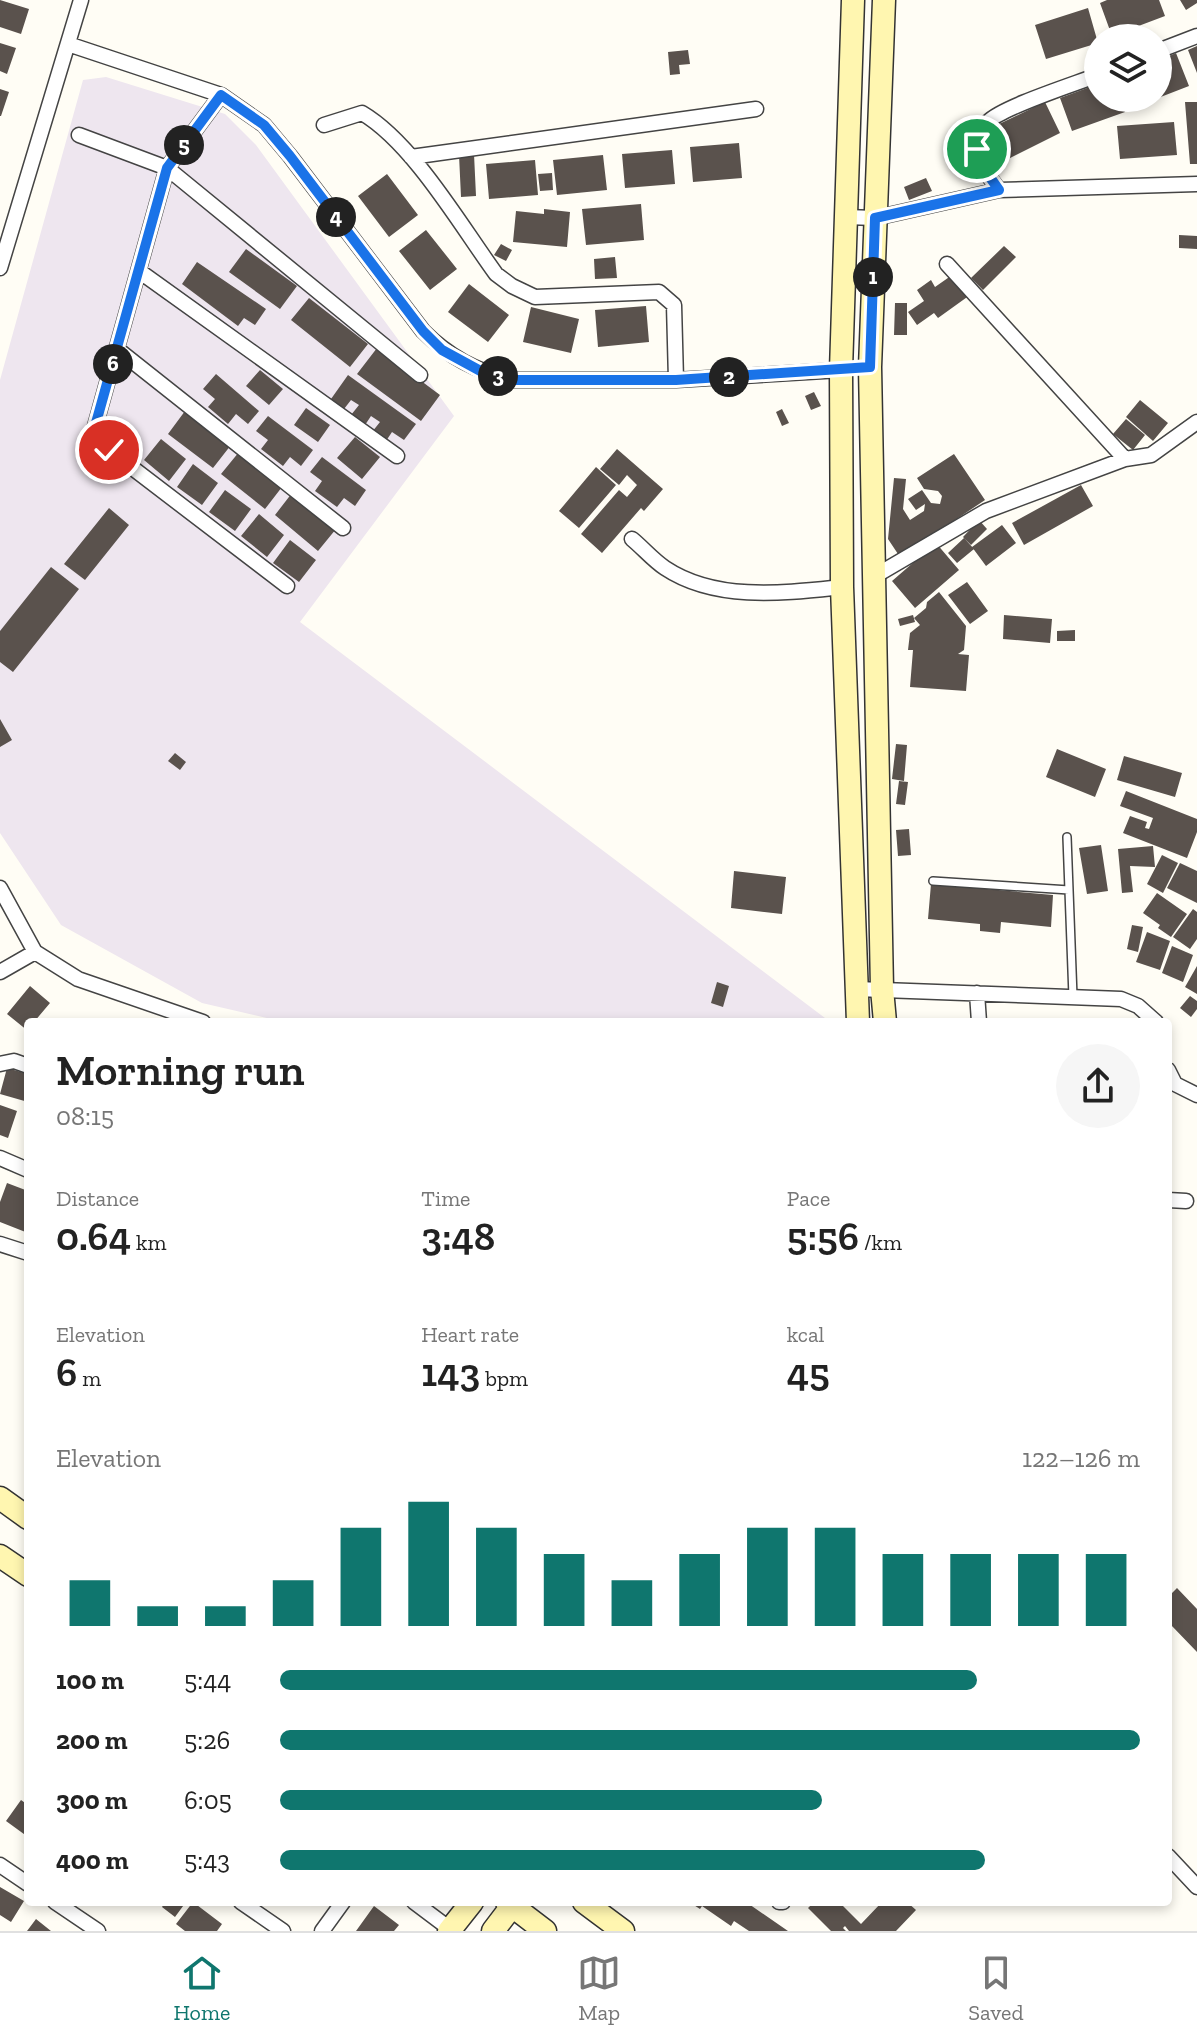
<!DOCTYPE html>
<html lang="en">
<head>
<meta charset="utf-8">
<style>
	:root { --surface:#fff; --page:#f6f6f6; --text:#222; --muted:#767676; --line:#e0e0e0; --accent:#0f766e }
	body { margin:0; font-family:"Zilla Slab",serif; background:var(--page); color:var(--text); height:100vh; display:flex; flex-direction:column; font-size:30px; white-space:nowrap }
	* { box-sizing:border-box; margin:0 }
	p { font-size:26px; color:var(--muted) }
	.icon { flex:none; width:44px; height:44px; fill:none; stroke:currentColor; stroke-width:2; stroke-linecap:round; stroke-linejoin:round }
	.map { position:relative; flex:1; overflow:hidden }
	.side { position:absolute; left:24px; top:1018px; width:1148px; height:888px; display:flex; flex-direction:column; background:var(--surface); border-radius:8px; box-shadow:0 4px 12px #0003 }
	.side>* { flex:none }
	.controls { position:absolute; left:1084px; top:24px; display:grid; gap:16px }
	.controls a { display:grid; place-items:center; width:88px; height:88px; border-radius:50%; background:var(--surface); box-shadow:0 4px 12px #0003; font-size:40px }
	.pin { position:absolute; display:grid; place-items:center; width:68px; height:68px; color:#fff; margin:-34px; border:4px solid #fff; border-radius:50%; box-shadow:0 2px 8px #0007 }
	.km { position:absolute; width:40px; height:40px; margin:-20px; border-radius:50%; background:#222; color:#fff; font-size:22px; line-height:40px; text-align:center }
	.round { display:grid; place-items:center; flex:none; width:84px; height:84px; border-radius:42px; background:var(--page) }
	.head { display:flex; align-items:center; justify-content:space-between; height:136px; padding:0 32px }
	h1 { font-size:44px; font-weight:600; line-height:60px }
	.stats { display:grid; grid-template-columns:repeat(3,1fr); gap:12px; height:136px; padding:8px 32px }
	.stats div { display:grid; align-content:center }
	.stats b { font-size:40px; font-weight:600 }
	.stats small { font-size:22px; font-weight:400 }
	.stats p { font-size:22px }
	.chart { height:224px; padding:16px 32px }
	.chart p { display:flex; justify-content:space-between }
	.chart svg { width:100%; height:144px; margin-top:8px; stroke:var(--accent); stroke-width:6 }
	ul { padding:0 32px; list-style:none; font-size:26px }
	li { display:grid; grid-template-columns:128px 96px 1fr; align-items:center; height:60px }
	li i { height:20px; border-radius:10px; background:var(--accent) }
	.menu { display:flex; justify-content:space-around; align-items:center; height:112px; border-top:2px solid var(--line); background:var(--surface); font-size:22px; color:var(--muted) }
	.menu a { display:grid; justify-items:center; gap:4px }
	.menu .current { color:var(--accent) }
	.map>svg:first-child { display:block }
	.industrial { fill:#eee6ef }
	.building { fill:#5a524d }
	.lines { fill:none; stroke-linecap:round; stroke-linejoin:round }
	.lane-casing { stroke:#444; stroke-width:10 }
	.street-casing { stroke:#444; stroke-width:17 }
	.secondary-casing { stroke:#333; stroke-width:25 }
	.lane { stroke:#fff; stroke-width:7 }
	.street { stroke:#fff; stroke-width:14 }
	.secondary { stroke:#fff6b0; stroke-width:22 }
	.route-casing { stroke:#fff; stroke-width:16 }
	.route { stroke:#1a73e8; stroke-width:10 }
</style>
</head>
<body>
<div class="map">
<svg width="1197" height="1931" viewBox="0 0 1197 1931">
	<rect width="100%" height="100%" fill="#fffdf5"/>
	<!-- industrial -->
	<path class="industrial" d="M106,77L225,114L256,145L454,416L300,622L825,1018V1022H284L202,1003L61,925L0,833V380L83,80Z"/>
	<!-- building -->
	<path class="building" d="M0,0L29,9L21,34L0,27Z
		M1107,0H1159L1165,16L1112,36L1100,3Z
		M1180,0H1197V3L1186,10Z
		M1088,8L1098,43L1046,59L1035,25Z
		M0,43L16,48L7,74L0,71Z
		M1197,46V73L1188,50Z
		M688,50L690,64L679,65L680,74L670,75L668,52Z
		M1176,53L1189,86L1158,98V61Z
		M1098,84V98H1120L1125,112L1072,131L1060,98Z
		M0,89L9,92L1,116H0Z
		M1045,102L1060,133L1010,158L995,126Z
		M1185,102H1197V164H1190Z
		M1174,122L1177,155L1120,159L1117,126Z
		M739,143L742,178L693,182L690,147Z
		M672,150L675,184L625,188L622,154Z
		M474,154L476,196L461,197L459,155Z
		M603,155L607,190L557,195L553,160Z
		M535,160L538,195L489,199L486,164Z
		M552,173L553,190L540,191L538,174Z
		M387,174L418,215L389,237L358,196Z
		M926,178L932,191L909,200L904,187Z
		M641,204L644,240L586,245L582,209Z
		M544,209L570,212L567,247L513,242L516,211L544,214Z
		M426,230L457,269L430,290L399,251Z
		M1179,235L1197,236V249L1179,248Z
		M501,244L512,250L506,261L494,255Z
		M1004,246L1016,257L983,290L971,278Z
		M246,249L297,286L280,309L229,272Z
		M615,257L617,278L595,279L594,259Z
		M197,262L266,309L255,325L244,318L238,326L182,284Z
		M955,273L970,295L938,318L934,313L917,325L908,312L924,301L917,290L931,280L935,287Z
		M469,284L509,315L488,342L448,312Z
		M309,298L368,344L350,367L291,320Z
		M895,303H907V335H894Z
		M646,306L649,342L598,347L595,310Z
		M531,307L579,319L571,353L523,342Z
		M377,348L440,395L421,421L357,374Z
		M260,370L283,389L269,405L246,386Z
		M216,374L259,411L248,424L236,414L228,424L208,407L215,399L203,389Z
		M348,375L416,424L404,440L392,432L386,441L372,432L380,422L371,416L365,425L351,415L359,405L351,400L344,409L331,399Z
		M814,392L821,406L811,410L805,396Z
		M1140,400L1168,423L1153,441L1126,417Z
		M306,408L330,425L318,442L294,425Z
		M782,409L789,423L782,426L776,412Z
		M185,411L231,445L213,468L168,434Z
		M268,416L313,450L301,466L290,457L283,466L261,449L268,440L256,431Z
		M1126,419L1145,435L1133,450L1113,434Z
		M355,437L380,457L362,479L337,458Z
		M161,439L186,459L169,481L144,460Z
		M617,449L663,489L644,511L641,508L602,553L581,534L619,490L627,497L637,485L627,475L619,485L600,469Z
		M239,452L282,487L265,509L221,474Z
		M954,454L985,500L900,557L888,539L894,478L906,479L903,509L910,520L924,511L925,504L916,510L908,499L922,490L931,503L940,504L942,496L938,491L924,489L917,478Z
		M322,457L366,490L355,506L344,498L337,507L315,491L322,481L310,472Z
		M193,464L218,483L202,505L177,487Z
		M596,467L616,485L579,528L559,511Z
		M1081,485L1093,506L1024,545L1012,523Z
		M225,490L251,509L235,531L209,512Z
		M292,493L336,529L318,551L275,515Z
		M109,508L129,525L85,580L64,564Z
		M259,514L284,535L267,557L241,536Z
		M979,520L987,529L971,545L963,537Z
		M1002,525L1016,543L986,566L972,547Z
		M964,538L974,549L957,563L948,553Z
		M290,540L316,560L299,582L273,563Z
		M936,543L959,570L915,608L892,581Z
		M51,567L79,589L13,672L0,662V631Z
		M967,582L988,611L970,624L948,595Z
		M939,592L966,626L964,650L958,654L969,655L966,691L910,687L913,650H908L910,633L920,625L914,618L926,608L927,602Z
		M913,615L915,622L900,626L898,619Z
		M1004,615L1052,619L1050,643L1003,639Z
		M1075,630V641H1057V631Z
		M0,719L12,740L0,747Z
		M896,744L907,745L904,781L892,779Z
		M1057,749L1106,769L1095,797L1046,777Z
		M175,753L186,762L180,770L168,761Z
		M1124,756L1182,773L1175,797L1117,780Z
		M899,781L908,782L905,805L896,804Z
		M1126,791L1197,819V832L1187,858L1123,833L1130,816L1147,822L1145,828L1149,829L1153,818L1120,806Z
		M909,829L911,855L898,856L896,830Z
		M1101,845L1108,891L1087,894L1079,848Z
		M1153,846L1155,867L1130,866L1133,892L1122,893L1118,849Z
		M1162,855L1178,863L1163,893L1147,884Z
		M1180,863L1197,871V903L1167,888Z
		M734,871L786,877L782,914L731,908Z
		M931,884L1053,895L1051,927L1001,922L1000,933L980,931V924L928,919Z
		M1157,893L1187,914L1171,937L1158,928L1160,925L1143,913Z
		M1193,909L1197,912V939L1190,949L1173,937Z
		M1132,925L1143,927L1138,952L1127,949Z
		M1147,932L1170,941L1160,970L1136,962Z
		M1172,946L1193,955L1183,982L1162,973Z
		M1197,966V994L1185,987Z
		M717,982L729,986L723,1007L711,1003Z
		M30,986L50,1003L34,1022H28V1031L7,1014Z
		M1190,996L1197,1001V1009L1191,1017L1180,1008Z
		M7,1068L28,1074V1102L0,1094Z
		M0,1105L17,1111L8,1138L0,1135Z
		M7,1183L28,1191V1233L0,1222V1202Z
		M1177,1588L1197,1609V1652L1171,1625L1168,1627V1597Z
		M21,1800L28,1805V1837L6,1821Z
		M0,1887L24,1901L11,1922L0,1915Z
		M165,1902H186L175,1917L162,1907Z
		M193,1902L222,1924L217,1931H185L176,1924Z
		M689,1902H746L788,1931H749L734,1921L731,1926L702,1906L700,1909Z
		M814,1902H839L861,1924L882,1902H907L916,1910L896,1931H849L845,1926L843,1928L846,1931H831L808,1908Z
		M374,1906L399,1925L394,1931H356Z
		M36,1919L51,1931H27Z"/>
	<g class="lines">
		<!-- lane casing -->
		<g class="lane-casing">
			<path id="lane" d="M1067,837L1073,997
				M933,881L1069,890"/>
		</g>
		<!-- street casing -->
		<g class="street-casing">
			<path id="street" d="M68,44L221,95L264,125L290,156L423,331C449,357 476,371 512,380H676L841,370
				M1158,51L1197,36
				M221,95L167,168L94,430L109,450L287,586
				M324,125L362,113C413,143 461,226 496,274L512,286L535,297L659,292L674,305L676,380
				M79,135L167,168L420,375
				M411,157L756,109
				M999,190C990,178 980,166 978,151C976,141 981,129 988,122C1002,107 1075,84 1098,75
				M846,217L875,218L999,190L1197,184
				M947,264L1125,459
				M0,268L81,0
				M139,271L397,456
				M117,349L343,528
				M632,539C643,548 653,560 665,568C716,602 785,593 842,587
				M875,576L986,511L1125,459L1151,455L1197,422
				M0,888L35,952L78,979L203,1022
				M0,972L35,952
				M856,989L1121,999L1138,1006L1156,1022
				M977,993L979,1022
				M0,1064L14,1061L28,1066
				M1168,1070L1175,1084L1197,1095
				M0,1158L28,1170
				M1168,1200L1186,1201
				M0,1244L28,1253
				M1168,1856L1197,1887
				M0,1865L28,1884
				M55,1902L98,1931
				M241,1902L283,1931
				M414,1902L450,1929
				M779,1902H783
				M322,1931L343,1902"/>
		</g>
		<!-- secondary casing -->
		<g class="secondary-casing">
			<path id="secondary" d="M853,0L841,370L842,587L858,1022
				M884,0L870,367L882,989L885,1022
				M0,1498L28,1518
				M0,1556L28,1575
				M507,1902L545,1931
				M584,1902L623,1931
				M449,1931L472,1902
				M493,1931L515,1902"/>
		</g>
		<!-- lane -->
		<use href="#lane" class="lane"/>
		<!-- street -->
		<use href="#street" class="street"/>
		<!-- secondary -->
		<use href="#secondary" class="secondary"/>
	</g>
	<g class="lines">
		<!-- route casing -->
		<g class="route-casing">
			<path id="route" d="M109,450L94,430L167,168L221,95L264,125L290,156L423,331L442,350L486,374L512,380H676L870,367L875,218L999,190L982,166L977,149"/>
		</g>
		<!-- route -->
		<use href="#route" class="route"/>
	</g>
</svg>
<div class="controls">
<a><svg class="icon" aria-label="layers" viewBox="0 0 24 24"><path d="M12 4l9 5-9 5-9-5zM3 14l9 5 9-5"/></svg></a>
</div>
<div class="pin" style="left:977px;top:149px;background:#1e9e55"><svg class="icon" aria-label="arrive" viewBox="0 0 24 24"><path d="M6 21V4h12l-3 4 3 4H6"/></svg></div>
<div class="pin" style="left:109px;top:450px;background:#d93025"><svg class="icon" aria-label="check" viewBox="0 0 24 24"><path d="M5 12l5 5 9-10"/></svg></div>
<b class="km" style="left:873px;top:277px">1</b>
<b class="km" style="left:729px;top:377px">2</b>
<b class="km" style="left:498px;top:376px">3</b>
<b class="km" style="left:336px;top:217px">4</b>
<b class="km" style="left:184px;top:145px">5</b>
<b class="km" style="left:113px;top:364px">6</b>
<section class="side">
<div class="head"><div><h1>Morning run</h1><p>08:15</p></div><a class="round"><svg class="icon" aria-label="share" viewBox="0 0 24 24"><path d="M12 15V3M7 8l5-5 5 5M5 13v7h14v-7"/></svg></a></div>
<div class="stats">
<div><p>Distance</p><b>0.64<small> km</small></b></div>
<div><p>Time</p><b>3:48</b></div>
<div><p>Pace</p><b>5:56<small> /km</small></b></div>
</div>
<div class="stats">
<div><p>Elevation</p><b>6<small> m</small></b></div>
<div><p>Heart rate</p><b>143<small> bpm</small></b></div>
<div><p>kcal</p><b>45</b></div>
</div>
<div class="chart"><p><span>Elevation</span>122–126 m</p>
<svg viewBox="0 0 160 44" preserveAspectRatio="none"><path d="M5 44V30M15 44V38M25 44V38M35 44V30M45 44V14M55 44V6M65 44V14M75 44V22M85 44V30M95 44V22M105 44V14M115 44V14M125 44V22M135 44V22M145 44V22M155 44V22"/></svg>
</div>
<ul>
<li><b>100 m</b>5:44<i style="width:81%"></i></li>
<li><b>200 m</b>5:26<i style="width:100%"></i></li>
<li><b>300 m</b>6:05<i style="width:63%"></i></li>
<li><b>400 m</b>5:43<i style="width:82%"></i></li>
</ul>
</section>
</div>
<nav class="menu">
<a class="current"><svg class="icon" aria-label="home" viewBox="0 0 24 24"><path d="M3 11l9-7 9 7M6 9v11h12V9"/></svg>Home</a>
<a><svg class="icon" aria-label="map" viewBox="0 0 24 24"><path d="M3 6l6-2 6 2 6-2v14l-6 2-6-2-6 2zM9 4v14M15 6v14"/></svg>Map</a>
<a><svg class="icon" aria-label="saved" viewBox="0 0 24 24"><path d="M7 4h10v16l-5-4-5 4z"/></svg>Saved</a>
</nav>
</body>
</html>
